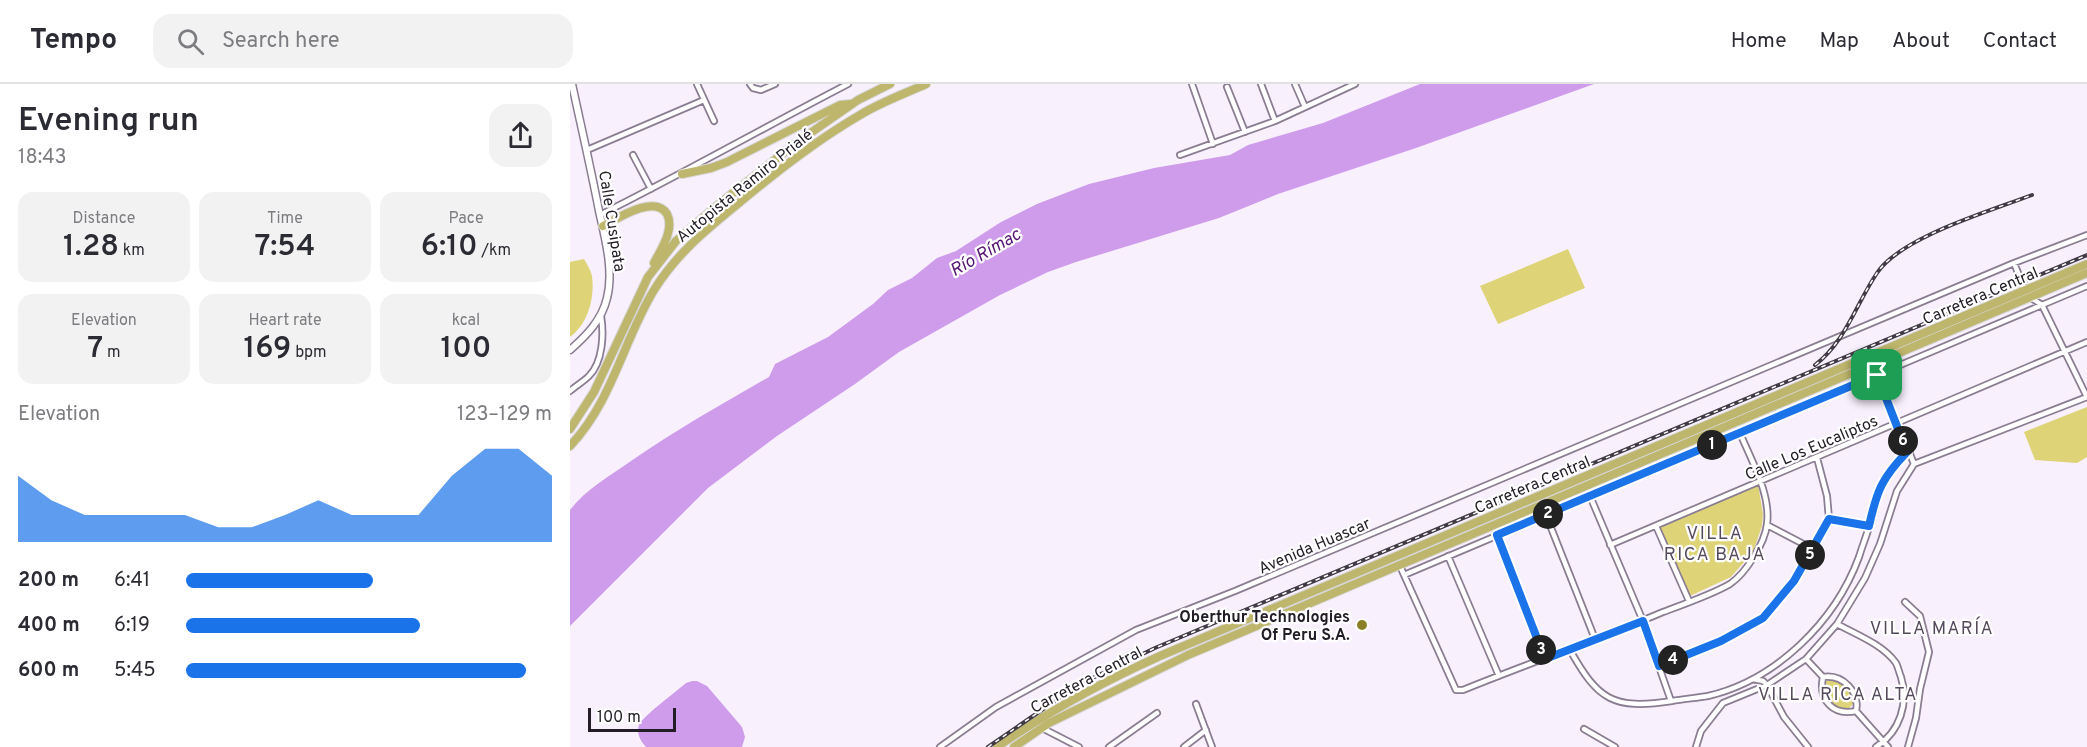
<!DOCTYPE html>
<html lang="en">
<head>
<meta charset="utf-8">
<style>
	:root { --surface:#fff; --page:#f2f2f3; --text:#2b2b33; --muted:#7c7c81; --line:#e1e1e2; --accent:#1a73e8 }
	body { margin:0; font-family:Overpass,sans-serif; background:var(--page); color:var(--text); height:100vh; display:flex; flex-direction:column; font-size:22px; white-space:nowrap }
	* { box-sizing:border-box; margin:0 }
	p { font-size:20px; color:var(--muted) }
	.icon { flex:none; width:33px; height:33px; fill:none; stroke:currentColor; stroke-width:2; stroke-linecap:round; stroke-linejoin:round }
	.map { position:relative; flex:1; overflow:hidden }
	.side { display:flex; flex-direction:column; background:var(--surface); width:570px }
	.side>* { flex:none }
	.scale { position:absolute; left:18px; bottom:15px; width:88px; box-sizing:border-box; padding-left:6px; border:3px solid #221d26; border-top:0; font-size:16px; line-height:21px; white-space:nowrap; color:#221d26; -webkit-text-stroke:4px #fff; paint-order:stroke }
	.pin { position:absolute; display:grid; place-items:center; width:51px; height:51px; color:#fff; margin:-26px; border-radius:12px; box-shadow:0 3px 9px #0006 }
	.km { position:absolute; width:30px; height:30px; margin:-15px; border-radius:50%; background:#222; color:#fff; font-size:16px; line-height:30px; text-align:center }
	.round { display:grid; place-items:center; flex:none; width:63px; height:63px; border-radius:18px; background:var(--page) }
	.headline { display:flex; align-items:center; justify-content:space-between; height:102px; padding:0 18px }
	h1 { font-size:33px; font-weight:600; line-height:45px }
	.figures { display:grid; grid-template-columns:repeat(3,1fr); gap:9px; height:102px; padding:6px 18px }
	.figures div { display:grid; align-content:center; border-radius:15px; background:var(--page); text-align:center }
	.figures b { font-size:30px; font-weight:600 }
	.figures small { font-size:16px; font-weight:400 }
	.figures p { font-size:16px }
	.chart { height:168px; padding:12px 18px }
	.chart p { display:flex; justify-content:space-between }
	.chart svg { width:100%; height:108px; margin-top:6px; fill:var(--accent); opacity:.7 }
	ul { padding:0 18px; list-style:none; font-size:20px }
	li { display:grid; grid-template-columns:96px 72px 1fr; align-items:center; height:45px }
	li i { height:15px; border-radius:8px; background:var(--accent) }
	header { display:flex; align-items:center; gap:36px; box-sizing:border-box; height:84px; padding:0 30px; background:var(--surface); border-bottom:2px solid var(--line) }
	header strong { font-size:28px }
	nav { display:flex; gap:33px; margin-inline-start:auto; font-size:21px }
	.search { width:420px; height:54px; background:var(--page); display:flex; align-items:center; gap:15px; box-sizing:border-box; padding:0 21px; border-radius:18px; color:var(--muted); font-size:22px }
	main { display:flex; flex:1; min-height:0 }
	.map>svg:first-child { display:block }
	.green { fill:#ded477 }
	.water { fill:#ce9ceb }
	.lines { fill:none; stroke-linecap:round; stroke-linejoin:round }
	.minor-casing { stroke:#8a7d92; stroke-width:8 }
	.tertiary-casing { stroke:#8a7d92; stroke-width:9 }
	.trunk-casing { stroke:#d7d6d8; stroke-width:10 }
	.minor { stroke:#fff; stroke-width:4.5 }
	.tertiary { stroke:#fff; stroke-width:6 }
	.trunk { stroke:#beb66c; stroke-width:8 }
	.rail-casing { stroke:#403b45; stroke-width:4 }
	.rail { stroke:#fff; stroke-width:1.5; stroke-dasharray:4.5; stroke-linecap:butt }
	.route-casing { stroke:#fff; stroke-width:12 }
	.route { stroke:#1a73e8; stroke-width:8 }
	.poi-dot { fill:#898027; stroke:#fff; stroke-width:2 }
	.labels { text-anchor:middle; stroke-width:4.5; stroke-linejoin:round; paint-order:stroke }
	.street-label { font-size:16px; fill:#221d26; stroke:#fff }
	.poi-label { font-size:16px; font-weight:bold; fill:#221d26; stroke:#fff; text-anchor:end }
	.water-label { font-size:18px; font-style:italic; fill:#561573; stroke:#fff }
	.neighbourhood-label { font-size:18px; letter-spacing:1.5px; fill:#55495c; stroke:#fff }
</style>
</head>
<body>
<header>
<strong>Tempo</strong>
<div class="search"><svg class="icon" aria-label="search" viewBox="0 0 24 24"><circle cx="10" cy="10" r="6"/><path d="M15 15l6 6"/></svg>Search here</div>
<nav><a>Home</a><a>Map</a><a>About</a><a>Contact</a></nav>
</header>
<main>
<section class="side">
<div class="headline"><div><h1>Evening run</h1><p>18:43</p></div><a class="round"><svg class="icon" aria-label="share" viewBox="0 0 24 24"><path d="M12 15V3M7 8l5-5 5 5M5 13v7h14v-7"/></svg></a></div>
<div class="figures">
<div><p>Distance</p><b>1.28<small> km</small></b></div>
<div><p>Time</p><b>7:54</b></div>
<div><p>Pace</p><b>6:10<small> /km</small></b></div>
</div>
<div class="figures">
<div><p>Elevation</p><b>7<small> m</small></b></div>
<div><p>Heart rate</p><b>169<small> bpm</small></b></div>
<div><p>kcal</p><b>100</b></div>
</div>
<div class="chart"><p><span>Elevation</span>123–129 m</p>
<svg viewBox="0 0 160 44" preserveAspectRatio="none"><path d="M0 44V17L10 27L20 33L30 33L40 33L50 33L60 38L70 38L80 33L90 27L100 33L110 33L120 33L130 17L140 6L150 6L160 17V44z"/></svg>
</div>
<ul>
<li><b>200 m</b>6:41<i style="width:51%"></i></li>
<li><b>400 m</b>6:19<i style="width:64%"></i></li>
<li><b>600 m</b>5:45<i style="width:93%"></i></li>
</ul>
</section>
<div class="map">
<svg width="1517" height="663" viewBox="0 0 1517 663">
	<rect width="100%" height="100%" fill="#f9f0fe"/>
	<!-- green -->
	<path class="green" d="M998,165L1015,204L928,240L910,202Z
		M14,175C17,180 21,187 22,192C25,214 18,240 0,253V178Z
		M1517,323V373L1507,379L1465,376L1454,348Z
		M1188,400L1193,430L1192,442L1183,468L1161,493L1120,512L1089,442Z
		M1262,594C1274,600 1280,605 1284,617C1277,634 1263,622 1255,612V598Z"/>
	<!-- water -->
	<path class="water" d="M850,0H1024L846,64L708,110L649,134L506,178L478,188L430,211L329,268L285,300L207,352L138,404L0,542V426C16,405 40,392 61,377C106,346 152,320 199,293L205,280L258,253L303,220L318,206L342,194L367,174L386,167L431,138L467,120L519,100L584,84L660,71L678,61L753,39Z
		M122,597H127L137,602L172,643L175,653L172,663H76C71,657 66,650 69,641C73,632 107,607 116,599Z"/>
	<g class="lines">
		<!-- minor casing -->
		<g class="minor-casing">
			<path id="minor" d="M127,0L144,37
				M180,0L183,4L191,6L205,0
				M622,0L643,60
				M691,0L705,37
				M725,0L735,23
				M657,3L675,48
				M17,66L134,16
				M63,71L81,105
				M610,71L705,37L785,0
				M30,131C114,89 195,43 278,0
				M1444,179L1455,206
				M1460,213L1472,221L1517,313
				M1303,279L1344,380
				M0,307C6,302 14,297 19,292C33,278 34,250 31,232
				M1020,412L1073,537L1101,617
				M976,431L1025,555
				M1259,435L1299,442
				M1197,441L1243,465
				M1086,442L1119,517
				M927,451L975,575
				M1040,461L1517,258
				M878,472L929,592
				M830,482L886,606H893C959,579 1027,556 1093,528C1112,521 1143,510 1160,500C1176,489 1195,459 1197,440C1201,410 1181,376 1170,349
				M834,491L1517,202
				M1335,518L1350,532L1359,568L1350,605L1346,634L1338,663
				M1267,540C1287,551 1312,560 1326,579C1328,583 1329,588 1331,593C1339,619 1330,648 1306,663
				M1000,566C1028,616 1043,626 1102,617C1113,615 1126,614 1138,612C1206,596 1265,538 1289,473C1292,463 1296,453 1299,443C1303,428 1304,413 1311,399C1318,387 1328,377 1337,368
				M1236,575L1253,593C1273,590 1290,608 1286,627
				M1089,582L1151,557L1193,534L1224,497L1259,435L1257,412L1247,374
				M1253,593C1248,616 1263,632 1286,627
				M1183,595L1193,597L1197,601L1214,633L1238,663
				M626,620L642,663
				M1286,627L1318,663
				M472,644L509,663
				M1014,645L1045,663
				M370,663L426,623L566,546L665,507L1444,179L1517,151
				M539,663L587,629
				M614,663L636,646
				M1126,663L1131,647L1153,619L1197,601L1236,575L1267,540L1295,494L1310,460L1327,407L1344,380L1517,313"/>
		</g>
		<!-- tertiary casing -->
		<g class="tertiary-casing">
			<path id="tertiary" d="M0,266C16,252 32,236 37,214C44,187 35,154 29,127C21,85 11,42 2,0"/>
		</g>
		<!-- trunk casing -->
		<g class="trunk-casing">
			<path id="trunk" d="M112,90L141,84L157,78L270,21L281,20
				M33,142C48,134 85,110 97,130C100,136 100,142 98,149C96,159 89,169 84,179
				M0,345L24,308L78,193L106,157L143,125L226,59L288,16L320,0
				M0,362C42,318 53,257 84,206C107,169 136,146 169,119C207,87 247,56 290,31C311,18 334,10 356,0
				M427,663C479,627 532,598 590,572L1517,180
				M444,663L479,639L618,571L1517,189"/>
		</g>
		<!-- minor -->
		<use href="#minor" class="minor"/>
		<!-- tertiary -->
		<use href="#tertiary" class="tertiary"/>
		<!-- trunk -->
		<use href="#trunk" class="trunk"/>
		<!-- rail casing -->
		<g class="rail-casing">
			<path id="rail" d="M1245,281C1276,257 1286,220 1307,189C1331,153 1420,127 1462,111
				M418,663L508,601L585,564L1517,171"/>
		</g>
		<!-- rail -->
		<use href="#rail" class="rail"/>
	</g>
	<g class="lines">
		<!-- route casing -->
		<g class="route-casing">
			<path id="route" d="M1307,291L1337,368C1312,394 1307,406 1299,442L1259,435L1224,497L1193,534L1151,557L1089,582L1073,537L975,575L927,451Z"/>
		</g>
		<!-- route -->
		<use href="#route" class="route"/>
	</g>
	<!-- markers -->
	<circle class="poi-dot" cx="792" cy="541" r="6"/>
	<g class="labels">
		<!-- street labels -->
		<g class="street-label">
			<text transform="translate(174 101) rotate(-39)" y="6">Autopista Ramiro Prialé</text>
			<text transform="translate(43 137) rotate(81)" y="6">Calle Cusipata</text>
			<text transform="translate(1410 211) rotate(-23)" y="6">Carretera Central</text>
			<text transform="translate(1241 363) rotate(-23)" y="6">Calle Los Eucaliptos</text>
			<text transform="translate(962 400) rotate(-23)" y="6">Carretera Central</text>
			<text transform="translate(744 461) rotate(-23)" y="6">Avenida Huascar</text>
			<text transform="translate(516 595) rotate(-28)" y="6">Carretera Central</text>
		</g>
		<!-- poi labels -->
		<g class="poi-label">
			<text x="780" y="538">Oberthur Technologies<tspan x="780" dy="18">Of Peru S.A.</tspan></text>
		</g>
		<!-- water labels -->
		<g class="water-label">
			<text transform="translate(415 168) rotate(-30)" y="6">Río Rímac</text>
		</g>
		<!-- neighbourhood labels -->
		<g class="neighbourhood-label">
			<text x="1145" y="455">VILLA<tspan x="1145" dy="21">RICA BAJA</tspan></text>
			<text x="1362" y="550">VILLA MARÍA</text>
			<text x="1268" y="616">VILLA RICA ALTA</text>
		</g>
	</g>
</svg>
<div class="scale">100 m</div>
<div class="pin" style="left:1307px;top:291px;background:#1e9e55"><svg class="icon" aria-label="arrive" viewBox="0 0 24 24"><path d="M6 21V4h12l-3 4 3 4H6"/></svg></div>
<b class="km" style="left:1142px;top:361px">1</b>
<b class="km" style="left:978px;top:430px">2</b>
<b class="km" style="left:971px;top:566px">3</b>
<b class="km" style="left:1103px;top:576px">4</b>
<b class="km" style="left:1240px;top:471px">5</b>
<b class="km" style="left:1333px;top:357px">6</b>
</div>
</main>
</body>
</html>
